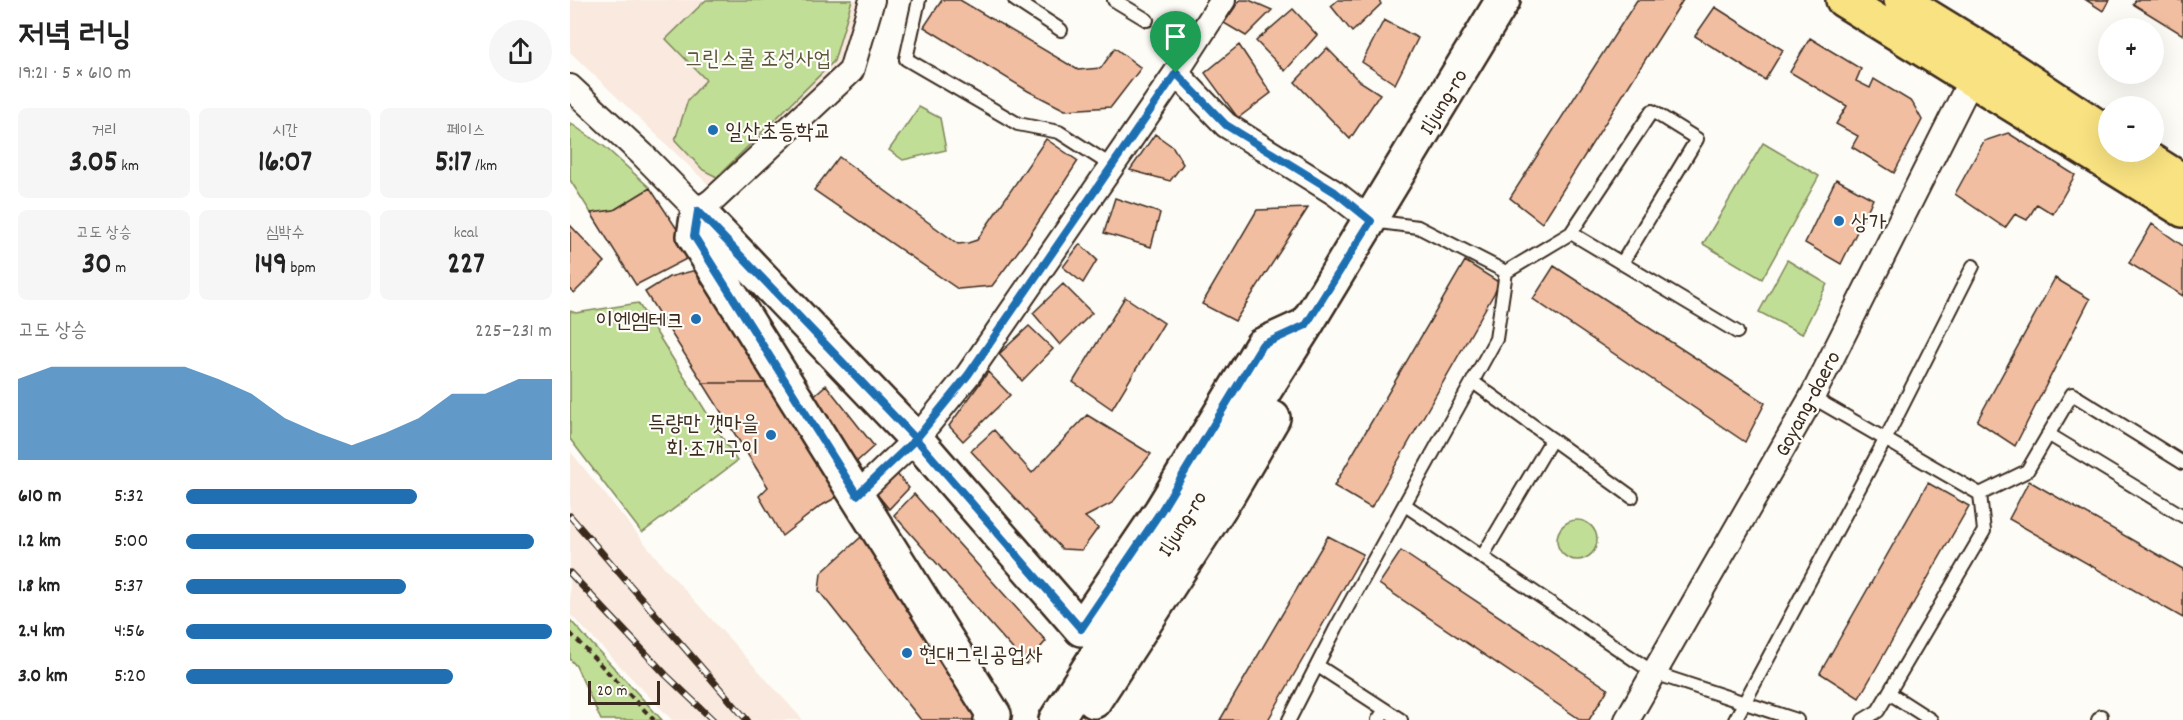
<!DOCTYPE html>
<html lang="ko">
<head>
<meta charset="utf-8">
<style>
	:root { --surface:#fff; --page:#f6f6f6; --text:#222; --muted:#767676; --accent:#1f6fb2 }
	body { margin:0; font-family:Dekko,"Poor Story",sans-serif; background:var(--page); color:var(--text); height:100vh; display:flex; flex-direction:column; font-size:22px; white-space:nowrap }
	* { box-sizing:border-box; margin:0 }
	p { font-size:20px; color:var(--muted) }
	.icon { flex:none; width:33px; height:33px; fill:none; stroke:currentColor; stroke-width:2; stroke-linecap:round; stroke-linejoin:round }
	.map { position:relative; flex:1; overflow:hidden }
	.panel { display:flex; flex-direction:column; background:var(--surface); width:570px }
	.panel>* { flex:none }
	.buttons { position:absolute; left:1528px; top:18px; display:grid; gap:12px }
	.buttons a { display:grid; place-items:center; width:66px; height:66px; border-radius:50%; background:var(--surface); box-shadow:0 6px 24px #0002; font-size:30px }
	.scale { position:absolute; left:18px; bottom:15px; width:72px; box-sizing:border-box; padding-left:6px; border:3px solid #3b2a1e; border-top:0; font-size:16px; line-height:21px; white-space:nowrap; color:#3b2a1e; -webkit-text-stroke:4px #fdfcf7; paint-order:stroke }
	.pin { position:absolute; display:grid; place-items:center; width:51px; height:51px; color:#fff; margin:-62px -26px; border-radius:50% 50% 50% 0; rotate:-45deg; box-shadow:0 0 6px #0007 }
	.pin .icon { rotate:45deg }
	.round { display:grid; place-items:center; flex:none; width:63px; height:63px; border-radius:32px; background:var(--page) }
	.headline { display:flex; align-items:center; justify-content:space-between; height:102px; padding:0 18px }
	h1 { font-size:33px; font-weight:700; line-height:45px }
	.figures { display:grid; grid-template-columns:repeat(3,1fr); gap:9px; height:102px; padding:6px 18px }
	.figures div { display:grid; align-content:center; border-radius:9px; background:var(--page); text-align:center }
	.figures b { font-size:30px; font-weight:700 }
	.figures small { font-size:16px; font-weight:400 }
	.figures p { font-size:16px }
	.chart { height:168px; padding:12px 18px }
	.chart p { display:flex; justify-content:space-between }
	.chart svg { width:100%; height:108px; margin-top:6px; fill:var(--accent); opacity:.7 }
	ul { padding:0 18px; list-style:none; font-size:20px }
	li { display:grid; grid-template-columns:96px 72px 1fr; align-items:center; height:45px }
	li i { height:15px; border-radius:8px; background:var(--accent) }
	main { display:flex; flex:1; min-height:0 }
	.map>svg:first-child { display:block }
	.built { fill:#f9e9de }
	.green { fill:#c1de96; stroke:#7e845a; stroke-width:1.5 }
	.building { fill:#f1bea2; stroke:#3b2a1e; stroke-width:1.5 }
	.lines { fill:none; stroke-linecap:round; stroke-linejoin:round }
	.lane-casing { stroke:#3b2a1e; stroke-width:16 }
	.street-casing { stroke:#3b2a1e; stroke-width:28 }
	.secondary-casing { stroke:#3b2a1e; stroke-width:38 }
	.primary-casing { stroke:#3b2a1e; stroke-width:38 }
	.path { stroke:#3b2a1e; stroke-width:4; stroke-dasharray:6 4.5; stroke-linecap:butt }
	.lane { stroke:#fdfcf7; stroke-width:12 }
	.street { stroke:#fdfcf7; stroke-width:24 }
	.secondary { stroke:#fdfcf7; stroke-width:33 }
	.primary { stroke:#f8e281; stroke-width:33 }
	.rail-casing { stroke:#3b2a1e; stroke-width:7 }
	.rail { stroke:#fdfcf7; stroke-width:4.5; stroke-dasharray:14; stroke-linecap:butt }
	.route-casing { stroke:#fff; stroke-width:12 }
	.route { stroke:#1f6fb2; stroke-width:8 }
	.poi-dot { fill:#1f6fb2; stroke:#fdfcf7; stroke-width:2 }
	.labels { text-anchor:middle; stroke-width:4.5; stroke-linejoin:round; paint-order:stroke }
	.park-label { font-size:22px; fill:#5c573c; stroke:#fdfcf7 }
	.street-label { font-size:22px; fill:#3b2a1e; stroke:#fdfcf7 }
	.poi-label { font-size:22px; fill:#3b2a1e; stroke:#fdfcf7; text-anchor:start }
</style>
</head>
<body>
<main>
<section class="panel">
<div class="headline"><div><h1>저녁 러닝</h1><p>19:21 · 5 × 610 m</p></div><a class="round"><svg class="icon" aria-label="share" viewBox="0 0 24 24"><path d="M12 15V3M7 8l5-5 5 5M5 13v7h14v-7"/></svg></a></div>
<div class="figures">
<div><p>거리</p><b>3.05<small> km</small></b></div>
<div><p>시간</p><b>16:07</b></div>
<div><p>페이스</p><b>5:17<small> /km</small></b></div>
</div>
<div class="figures">
<div><p>고도 상승</p><b>30<small> m</small></b></div>
<div><p>심박수</p><b>149<small> bpm</small></b></div>
<div><p>kcal</p><b>227</b></div>
</div>
<div class="chart"><p><span>고도 상승</span>225–231 m</p>
<svg viewBox="0 0 160 44" preserveAspectRatio="none"><path d="M0 44V11L10 6L20 6L30 6L40 6L50 6L60 11L70 17L80 27L90 33L100 38L110 33L120 27L130 17L140 17L150 11L160 11V44z"/></svg>
</div>
<ul>
<li><b>610 m</b>5:32<i style="width:63%"></i></li>
<li><b>1.2 km</b>5:00<i style="width:95%"></i></li>
<li><b>1.8 km</b>5:37<i style="width:60%"></i></li>
<li><b>2.4 km</b>4:56<i style="width:100%"></i></li>
<li><b>3.0 km</b>5:20<i style="width:73%"></i></li>
</ul>
</section>
<div class="map">
<svg width="1613" height="720" viewBox="0 0 1613 720">
	<rect width="100%" height="100%" fill="#fdfcf7"/>
	<filter id="ink" filterUnits="userSpaceOnUse"><feTurbulence type="fractalNoise" baseFrequency=".0167" numOctaves="2"/><feDisplacementMap in="SourceGraphic" scale="12" xChannelSelector="R" yChannelSelector="G"/><feConvolveMatrix kernelMatrix="1 2 1 2 8 2 1 2 1" color-interpolation-filters="sRGB"/></filter>
	<g filter="url(#ink)">
		<!-- built -->
		<path class="built" d="M0,0H292L273,66L142,188L0,52Z
			M0,451L94,567L233,720H102L0,614Z"/>
		<!-- green -->
		<path class="green" d="M136,0H282L264,61L147,177L133,170L105,140L118,100L136,80L96,39Z
			M349,107L370,118L376,150L333,160L319,150Z
			M0,123L35,147L80,188L44,210L21,213L0,180Z
			M1193,143L1249,176L1192,279L1133,244Z
			M1217,260L1257,284L1232,334L1189,312Z
			M68,303L167,461L72,533L0,439V311L6,313Z
			M987 540a20 20 0 1 1 40 0a20 20 0 1 1-40 0Z
			M0,620L92,720H31L6,666L0,659Z"/>
		<!-- building -->
		<path class="building" d="M372,0H390L508,70L531,68L545,48L571,68L541,107L495,110L458,91L354,27Z
			M670,0H679L702,10L676,36L654,23Z
			M768,0H809L811,4L782,32L761,6Z
			M1067,0H1113L972,223L940,198Z
			M1516,0H1539L1533,11Z
			M1566,0H1613V35L1563,4Z
			M1145,7L1213,50L1195,80L1125,36Z
			M723,9L747,35L715,71L686,41Z
			M814,20L848,38L825,84L792,62Z
			M1240,38L1291,69L1286,81L1300,88L1304,79L1342,102L1352,120L1324,173L1282,147L1288,136L1266,124L1277,106L1220,72Z
			M669,45L701,93L668,118L635,73Z
			M757,48L788,80L810,94L780,139L725,82Z
			M1438,133L1505,175L1483,214L1467,204L1457,220L1445,214L1435,228L1385,194L1414,141Z
			M585,134L603,147L613,164L600,181L560,170Z
			M476,139L508,161L458,238L422,286L388,289L244,190L269,157L388,244L398,243L407,240Z
			M1266,179L1303,199L1271,264L1235,243Z
			M80,188L124,255L66,285L21,213L44,210Z
			M545,198L590,213L581,247L534,233Z
			M738,208L665,321L632,304L687,210Z
			M1582,224L1613,246V296L1559,263Z
			M0,225L35,262L4,293L0,289Z
			M510,244L527,260L513,283L493,267Z
			M895,261L930,283L801,508L764,486Z
			M984,266L1195,403L1175,442L963,299Z
			M130,269L199,383H133L75,292L99,277Z
			M1485,278L1520,299L1445,446L1407,421Z
			M493,284L522,313L490,345L463,313Z
			M555,297L594,323L542,409L503,382Z
			M459,326L483,349L452,381L429,354Z
			M418,372L440,395L393,441L379,426Z
			M133,383H199L276,492L249,507L212,536L189,496L198,487Z
			M256,385L304,446L283,465L241,398Z
			M517,415L581,454L542,503L515,517L528,528L512,550L492,549L401,451L424,430L462,473Z
			M326,473L339,488L319,509L306,493Z
			M1459,481L1613,569V618L1439,519Z
			M1358,483L1399,506L1289,698L1250,673Z
			M344,494L476,641L456,664L324,515Z
			M300,529L411,720H351L249,591L251,573Z
			M758,536L793,554L706,706L698,720H650Z
			M831,551L1038,689L1019,720H1011L809,584Z"/>
		<g class="lines">
			<!-- lane casing -->
			<g class="lane-casing">
				<path id="lane" d="M349,0L336,59L448,124L489,132L542,166
					M445,0L491,30
					M544,0L577,20
					M802,221L848,227L936,272
					M1001,233L1082,111L1127,139L1052,263
					M936,272L1001,233L1167,332
					M903,382L1062,497
					M1242,397L1410,494L1414,531L1308,711L1293,720
					M1478,434L1613,516
					M1410,494L1457,471L1502,394L1613,463
					M835,505L1084,673L1227,720
					M912,557L982,439
					M748,666L831,720
					M1319,693L1361,720
					M719,720L766,628L926,339L936,272
					M808,720L815,710
					M1165,720L1315,440L1403,266
					M1528,720L1531,716"/>
			</g>
			<!-- street casing -->
			<g class="street-casing">
				<path id="street" d="M606,73L656,125L765,193L801,221
					M0,87L72,154L128,211L142,201L281,71L302,0
					M287,495L346,439L398,375L606,73L653,0
					M1057,720L1242,397L1409,64"/>
			</g>
			<!-- secondary casing -->
			<g class="secondary-casing">
				<path id="secondary" d="M128,211L346,439L511,629L591,511L692,345L736,325
					M128,211L124,236L424,715L421,720
					M524,701L658,495L703,418
					M486,720L736,325L933,0"/>
			</g>
			<!-- primary casing -->
			<g class="primary-casing">
				<path id="primary" d="M1273,0L1613,210
					M1331,0L1414,51L1539,134
					M1567,152L1613,181"/>
			</g>
			<!-- path -->
			<path class="path" d="M0,633L84,720"/>
			<!-- lane -->
			<use href="#lane" class="lane"/>
			<!-- street -->
			<use href="#street" class="street"/>
			<!-- secondary -->
			<use href="#secondary" class="secondary"/>
			<!-- primary -->
			<use href="#primary" class="primary"/>
			<!-- rail casing -->
			<g class="rail-casing">
				<path id="rail" d="M0,516L177,720
					M0,573L96,675L143,720"/>
			</g>
			<!-- rail -->
			<use href="#rail" class="rail"/>
		</g>
	</g>
	<g class="lines" filter="url(#ink)">
		<!-- route casing -->
		<g class="route-casing">
			<path id="route" d="M606,73L398,375L346,439L128,211L124,236L287,495L346,439L511,629L591,511L692,345L736,325L801,221L765,192L656,125L606,73"/>
		</g>
		<!-- route -->
		<use href="#route" class="route"/>
	</g>
	<!-- markers -->
	<g class="poi-dot">
		<circle cx="143" cy="130" r="6"/>
		<circle cx="1269" cy="221" r="6"/>
		<circle cx="126" cy="319" r="6"/>
		<circle cx="201" cy="435" r="6"/>
		<circle cx="337" cy="653" r="6"/>
	</g>
	<g class="labels">
		<!-- park labels -->
		<g class="park-label">
			<text x="188" y="65">그린스쿨 조성사업</text>
		</g>
		<!-- street labels -->
		<g class="street-label">
			<text transform="translate(872 101) rotate(-59)" y="8">Iljung-ro</text>
			<text transform="translate(1236 403) rotate(-62)" y="8">Goyang-daero</text>
			<text transform="translate(611 523) rotate(-58)" y="8">Iljung-ro</text>
		</g>
		<!-- poi labels -->
		<g class="poi-label">
			<text x="155" y="138">일산초등학교</text>
			<text x="1281" y="229">상가</text>
			<text x="114" y="327" text-anchor="end">이엔엠테크</text>
			<text x="189" y="430" text-anchor="end">득량만 갯마을<tspan x="189" dy="25">회·조개구이</tspan></text>
			<text x="349" y="661">현대그린공업사</text>
		</g>
	</g>
</svg>
<div class="buttons">
<a>+</a>
<a>−</a>
</div>
<div class="scale">20 m</div>
<div class="pin" style="left:606px;top:73px;background:#1e9e55"><svg class="icon" aria-label="arrive" viewBox="0 0 24 24"><path d="M6 21V4h12l-3 4 3 4H6"/></svg></div>
</div>
</main>
</body>
</html>
